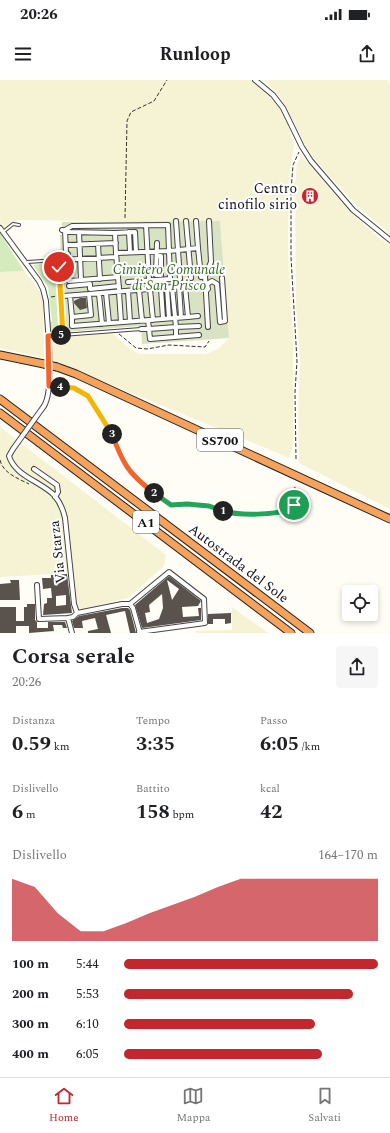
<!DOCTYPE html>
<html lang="it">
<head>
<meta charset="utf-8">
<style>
	:root { --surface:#fff; --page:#f6f6f6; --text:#202124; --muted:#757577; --line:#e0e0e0; --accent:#c4262e }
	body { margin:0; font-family:Spectral,serif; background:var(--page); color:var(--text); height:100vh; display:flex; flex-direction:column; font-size:15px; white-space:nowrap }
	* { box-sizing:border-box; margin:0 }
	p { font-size:13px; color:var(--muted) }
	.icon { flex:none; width:22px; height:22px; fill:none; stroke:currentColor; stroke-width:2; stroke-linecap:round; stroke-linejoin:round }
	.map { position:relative; height:553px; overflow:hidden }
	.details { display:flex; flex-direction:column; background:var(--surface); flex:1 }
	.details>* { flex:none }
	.controls { position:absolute; left:342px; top:505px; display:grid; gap:8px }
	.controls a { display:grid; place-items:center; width:36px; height:36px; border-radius:4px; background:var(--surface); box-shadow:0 2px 6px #0003; font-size:20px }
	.pin { position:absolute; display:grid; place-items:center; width:34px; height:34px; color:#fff; margin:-17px; border:2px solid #fff; border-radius:50%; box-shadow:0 1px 4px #0007 }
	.km { position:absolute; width:20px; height:20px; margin:-10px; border-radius:50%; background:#222; color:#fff; font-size:11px; line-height:20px; text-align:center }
	.round { display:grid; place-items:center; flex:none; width:42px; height:42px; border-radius:4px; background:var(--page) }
	.summary { display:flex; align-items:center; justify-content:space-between; height:68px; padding:0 12px }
	h1 { font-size:22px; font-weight:700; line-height:30px }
	.metrics { display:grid; grid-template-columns:repeat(3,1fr); gap:6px; height:68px; padding:4px 12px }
	.metrics div { display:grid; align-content:center }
	.metrics b { font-size:20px; font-weight:700 }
	.metrics small { font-size:11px; font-weight:400 }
	.metrics p { font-size:11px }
	.chart { height:112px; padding:8px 12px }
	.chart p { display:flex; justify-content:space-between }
	.chart svg { width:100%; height:72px; margin-top:4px; fill:var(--accent); opacity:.7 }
	ul { padding:0 12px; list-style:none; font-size:13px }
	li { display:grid; grid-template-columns:64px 48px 1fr; align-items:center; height:30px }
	li i { height:10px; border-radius:5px; background:var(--accent) }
	.status { display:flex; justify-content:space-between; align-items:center; height:28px; padding:0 20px; background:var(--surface); direction:ltr }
	.status svg { height:11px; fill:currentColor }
	header { display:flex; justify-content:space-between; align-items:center; height:52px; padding:0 12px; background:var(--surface); font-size:18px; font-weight:700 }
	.tab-bar { display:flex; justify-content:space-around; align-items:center; height:56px; border-top:1px solid var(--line); background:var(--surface); font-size:11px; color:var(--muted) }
	.tab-bar a { display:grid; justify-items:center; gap:2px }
	.tab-bar .selected { color:var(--accent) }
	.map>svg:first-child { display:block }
	.farmland { fill:#f6f3d4 }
	.green { fill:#d5ebbd }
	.cemetery { fill:#d9e3c4 }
	.building { fill:#5a524d; fill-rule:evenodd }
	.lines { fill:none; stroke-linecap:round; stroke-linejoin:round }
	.street-tunnel { stroke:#dbdad3; stroke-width:4; stroke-dasharray:4 2; stroke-linecap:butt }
	.lane-casing { stroke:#444; stroke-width:4 }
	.street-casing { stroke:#444; stroke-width:6 }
	.highway-casing { stroke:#222; stroke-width:9 }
	.path { stroke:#333; stroke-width:1; stroke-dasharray:4 2; stroke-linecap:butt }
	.lane { stroke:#fff; stroke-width:2 }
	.street { stroke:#fff; stroke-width:4 }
	.highway { stroke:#f5a25d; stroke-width:7 }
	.street-bridge-casing { stroke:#444; stroke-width:6; stroke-linecap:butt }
	.highway-bridge-casing { stroke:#222; stroke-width:9; stroke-linecap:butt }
	.street-bridge { stroke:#fff; stroke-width:4 }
	.highway-bridge { stroke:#f5a25d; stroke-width:7 }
	.split-1-casing { stroke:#fff; stroke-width:8 }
	.split-2-casing { stroke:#fff; stroke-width:8 }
	.split-3-casing { stroke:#fff; stroke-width:8 }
	.split-4-casing { stroke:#fff; stroke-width:8 }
	.split-5-casing { stroke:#fff; stroke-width:8 }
	.split-6-casing { stroke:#fff; stroke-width:8 }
	.split-1 { stroke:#22a559; stroke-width:5 }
	.split-2 { stroke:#22a559; stroke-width:5 }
	.split-3 { stroke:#f0652b; stroke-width:5 }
	.split-4 { stroke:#f5b400; stroke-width:5 }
	.split-5 { stroke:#f0652b; stroke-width:5 }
	.split-6 { stroke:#f5b400; stroke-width:5 }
	.labels { text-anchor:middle; stroke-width:4; stroke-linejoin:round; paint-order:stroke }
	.shield { fill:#fff; stroke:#585858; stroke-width:1 }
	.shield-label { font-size:13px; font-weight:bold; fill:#111 }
	.poi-label { font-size:14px; fill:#111; stroke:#fff; text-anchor:end }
	.park-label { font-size:14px; font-style:italic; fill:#2f6b1f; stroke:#fff }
	.street-label { font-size:14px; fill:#111; stroke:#fff }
</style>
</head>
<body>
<div class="status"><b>20:26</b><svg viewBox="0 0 49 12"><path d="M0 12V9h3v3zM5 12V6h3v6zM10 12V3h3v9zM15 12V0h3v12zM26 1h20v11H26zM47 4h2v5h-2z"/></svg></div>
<header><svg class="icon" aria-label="menu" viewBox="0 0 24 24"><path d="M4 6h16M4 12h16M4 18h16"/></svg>Runloop<svg class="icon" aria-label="share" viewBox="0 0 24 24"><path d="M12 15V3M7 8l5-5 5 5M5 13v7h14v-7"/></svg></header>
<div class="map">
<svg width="390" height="553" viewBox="0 0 390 553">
	<rect width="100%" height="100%" fill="#fffdf5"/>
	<!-- farmland -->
	<path class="farmland" d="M0,0H252L269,15L279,28L287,42L294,65L289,97L288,141V174L293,258V364L290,378L53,281L52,258L112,253L131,270L141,274H206L218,269L229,258L220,142L18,140L3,152L0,142Z
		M264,0H387L390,4V154L357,126L324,90L309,72L281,18Z
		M302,76L348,130L379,158L390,165V429L299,383L298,334L300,278L296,227L295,104L297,83Z
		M24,191L39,210L43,220L44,278L0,268V192Z
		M0,347L166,475L164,486L128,518L83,529L79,528L76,524L73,493L0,497Z
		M232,527L268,553H196V551L232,550Z"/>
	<!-- green -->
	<path class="green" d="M0,153L2,156L24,191L0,192Z
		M53,182L58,191L55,192L58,247L62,248V251L53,253L50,250L49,243L52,241L48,207L33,185Z"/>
	<!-- cemetery -->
	<path class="cemetery" d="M220,141L229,258L142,264L141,246L64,252L60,155H62V142Z"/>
	<!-- building -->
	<path class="building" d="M307,110H314L313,122L307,121Z
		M80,218H86L87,228L80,230L74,223V221Z
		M67,494L72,533L43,535L44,524L47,523V518H52L51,508L43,509L42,498H51V495ZM66,515V525L56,526V516Z
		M169,496L201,521L198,526L182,527L183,537L199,536L198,528H201V540L142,548L135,525ZM167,500L179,509L172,520ZM162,514L163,528L159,539L147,543L145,533L150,532L149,525Z
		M10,500H19L20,520H0V504L11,503Z
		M27,524H35V540L37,542V548H48V542H65L67,548H63L62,545H53L54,551L29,553V546H16V553H0V527H16V541H24V527H27Z
		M122,528H128L130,530L136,553H130L125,531L106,535L111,553H88V551L98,549L95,538L82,541L83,548H74L72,541L79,536Z
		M231,533V543L225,544V539H213V544H208V534Z"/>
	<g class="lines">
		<!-- street-tunnel -->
		<path class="street-tunnel" d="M164,171L165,199
			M152,172L153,200"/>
		<!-- lane casing -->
		<g class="lane-casing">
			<path id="lane" d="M3,152L13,144L19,145
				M27,182L59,180L63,255
				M49,256L141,249"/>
		</g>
		<!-- street casing -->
		<g class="street-casing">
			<path id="street" d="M255,0L273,15L283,28L302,67L311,81L353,130L390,160
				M176,141L180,199
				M186,141L191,198
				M146,145L149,200
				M0,148L39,201L43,209L46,221C47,244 55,309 44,326
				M62,150L70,152L115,153L116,173
				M79,152L81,200
				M129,152L130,172
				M115,153L135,152L136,172
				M157,163L156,195H161V176H158
				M98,164L100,199
				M66,165L116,163
				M198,168L201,197L205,196L208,247
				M59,180L116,177
				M205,196L211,182L209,141
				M118,197L69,201L68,174L66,173L65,150L72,146L168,145L169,171L198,168L196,141
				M69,206L90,204V209L119,206
				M185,206H194
				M172,207L176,247L149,249L150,259L199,255
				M179,207L181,237
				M161,208L163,239
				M167,208L169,238
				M119,209L116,173L169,171L170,199L128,202
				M150,209L153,240
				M139,210L142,240
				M128,211L130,241
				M206,211L208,209L207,204L212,201L217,204L220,242L225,241L222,198
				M119,212L121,242
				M106,213L109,243
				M99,214L102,244
				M63,216L89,214L91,235L72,237L70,216
				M72,237V246L188,237L185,206L89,214
				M188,237L198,236
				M141,249H149L148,240
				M176,257V247L199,246
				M13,369L9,376C15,396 40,401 54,415C60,422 63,429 65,438L74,524L77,533
				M34,389L57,405L58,412L55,417
				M37,505L39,539L68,538
				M130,524L169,492L204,519L205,543L139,552
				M130,524L133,528L140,553
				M72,553L68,538L73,537L77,533L122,524H130"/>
		</g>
		<!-- highway casing -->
		<g class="highway-casing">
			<path id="highway" d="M0,275L44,284
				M57,287L76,294L390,439
				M0,319L310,553
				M0,333L291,553"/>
		</g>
		<!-- path -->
		<path class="path" d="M125,138L127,41L131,32L154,21L167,0
			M51,217L57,216
			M119,254L136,268L147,269L169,265L205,267L209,261
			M54,306L74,308L88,315L110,350L121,379L136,399L171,425L187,424L209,426L231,433L287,431L292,429L294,425L295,405
			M296,379L295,312L297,281L291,177V111L293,85L299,72
			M0,380C3,393 17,398 29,404"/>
		<!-- lane -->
		<use href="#lane" class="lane"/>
		<!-- street -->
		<use href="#street" class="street"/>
		<!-- highway -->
		<use href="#highway" class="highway"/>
		<!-- street-bridge casing -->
		<g class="street-bridge-casing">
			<path id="street-bridge" d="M13,369L44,326"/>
		</g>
		<!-- highway-bridge casing -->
		<g class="highway-bridge-casing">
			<path id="highway-bridge" d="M44,284L57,287"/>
		</g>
		<!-- street-bridge -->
		<use href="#street-bridge" class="street-bridge"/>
		<!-- highway-bridge -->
		<use href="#highway-bridge" class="highway-bridge"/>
	</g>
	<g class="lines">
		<!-- split-1 casing -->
		<g class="split-1-casing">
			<path id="split-1" d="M223,431C240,436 275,435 292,429L294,425"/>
		</g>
		<!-- split-2 casing -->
		<g class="split-2-casing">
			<path id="split-2" d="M154,413L171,425L187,424L209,426L223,431"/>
		</g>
		<!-- split-3 casing -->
		<g class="split-3-casing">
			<path id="split-3" d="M112,354C123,384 128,393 154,413"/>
		</g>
		<!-- split-4 casing -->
		<g class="split-4-casing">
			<path id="split-4" d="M60,307L74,308L88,316L112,354"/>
		</g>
		<!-- split-5 casing -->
		<g class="split-5-casing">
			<path id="split-5" d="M60,307L49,306L48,256L61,255"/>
		</g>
		<!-- split-6 casing -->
		<g class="split-6-casing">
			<path id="split-6" d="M59,187L63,255H61"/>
		</g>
		<!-- split-1 -->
		<use href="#split-1" class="split-1"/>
		<!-- split-2 -->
		<use href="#split-2" class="split-2"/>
		<!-- split-3 -->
		<use href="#split-3" class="split-3"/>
		<!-- split-4 -->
		<use href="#split-4" class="split-4"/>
		<!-- split-5 -->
		<use href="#split-5" class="split-5"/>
		<!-- split-6 -->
		<use href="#split-6" class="split-6"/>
	</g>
	<!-- icons -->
	<defs>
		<g id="building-disc" transform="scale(0.9)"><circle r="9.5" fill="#c4262e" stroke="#fff"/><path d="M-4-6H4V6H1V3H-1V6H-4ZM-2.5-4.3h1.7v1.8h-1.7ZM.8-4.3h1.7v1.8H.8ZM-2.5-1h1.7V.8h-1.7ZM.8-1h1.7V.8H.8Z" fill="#fff"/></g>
	</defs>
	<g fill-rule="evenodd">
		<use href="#building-disc" x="310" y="116"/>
	</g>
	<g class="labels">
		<!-- shield labels -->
		<g class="shield">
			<rect x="197" y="349" width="46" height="22" rx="3"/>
			<rect x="133" y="431" width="26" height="22" rx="3"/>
		</g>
		<g class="shield-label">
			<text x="220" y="365">SS700</text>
			<text x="146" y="447">A1</text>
		</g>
		<!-- poi labels -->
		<g class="poi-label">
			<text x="297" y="113">Centro<tspan x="297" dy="16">cinofilo sirio</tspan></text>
		</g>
		<!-- park labels -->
		<g class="park-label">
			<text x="169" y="194">Cimitero Comunale<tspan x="169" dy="16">di San Prisco</tspan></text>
		</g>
		<!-- street labels -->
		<g class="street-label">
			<text transform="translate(57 472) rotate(-96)" y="5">Via Starza</text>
			<text transform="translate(239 483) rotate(37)" y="5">Autostrada del Sole</text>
		</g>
	</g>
</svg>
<div class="controls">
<a><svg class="icon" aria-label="locate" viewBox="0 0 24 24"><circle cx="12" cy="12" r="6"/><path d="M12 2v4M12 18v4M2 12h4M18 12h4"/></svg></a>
</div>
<div class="pin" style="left:294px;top:425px;background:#1e9e55"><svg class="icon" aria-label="arrive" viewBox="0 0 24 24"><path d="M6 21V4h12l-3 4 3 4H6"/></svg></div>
<div class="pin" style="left:59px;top:187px;background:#d93025"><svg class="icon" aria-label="check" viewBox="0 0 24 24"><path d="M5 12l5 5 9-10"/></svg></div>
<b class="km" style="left:223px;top:431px">1</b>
<b class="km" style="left:154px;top:413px">2</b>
<b class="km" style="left:112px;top:354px">3</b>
<b class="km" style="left:60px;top:307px">4</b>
<b class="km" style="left:61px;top:255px">5</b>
</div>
<section class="details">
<div class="summary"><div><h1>Corsa serale</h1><p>20:26</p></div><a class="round"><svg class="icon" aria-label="share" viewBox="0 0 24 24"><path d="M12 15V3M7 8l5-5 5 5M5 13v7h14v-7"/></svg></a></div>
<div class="metrics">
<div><p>Distanza</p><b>0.59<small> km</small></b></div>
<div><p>Tempo</p><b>3:35</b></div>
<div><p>Passo</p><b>6:05<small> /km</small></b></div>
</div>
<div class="metrics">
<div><p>Dislivello</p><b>6<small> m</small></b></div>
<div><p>Battito</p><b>158<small> bpm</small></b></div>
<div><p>kcal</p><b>42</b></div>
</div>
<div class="chart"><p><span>Dislivello</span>164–170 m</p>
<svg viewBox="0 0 160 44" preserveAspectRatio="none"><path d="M0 44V6L10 11L20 27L30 38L40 38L50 33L60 27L70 22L80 17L90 11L100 6L110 6L120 6L130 6L140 6L150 6L160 6V44z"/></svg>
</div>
<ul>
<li><b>100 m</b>5:44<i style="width:100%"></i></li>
<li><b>200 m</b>5:53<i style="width:90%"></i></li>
<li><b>300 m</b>6:10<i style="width:75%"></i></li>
<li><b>400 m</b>6:05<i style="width:78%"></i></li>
</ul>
</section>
<nav class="tab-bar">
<a class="selected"><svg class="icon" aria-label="home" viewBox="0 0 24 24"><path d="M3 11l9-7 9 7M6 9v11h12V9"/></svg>Home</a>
<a><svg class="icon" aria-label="map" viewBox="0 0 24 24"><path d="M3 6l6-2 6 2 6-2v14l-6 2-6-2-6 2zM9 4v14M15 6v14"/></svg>Mappa</a>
<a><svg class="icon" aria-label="saved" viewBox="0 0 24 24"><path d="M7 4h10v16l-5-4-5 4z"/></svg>Salvati</a>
</nav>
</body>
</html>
